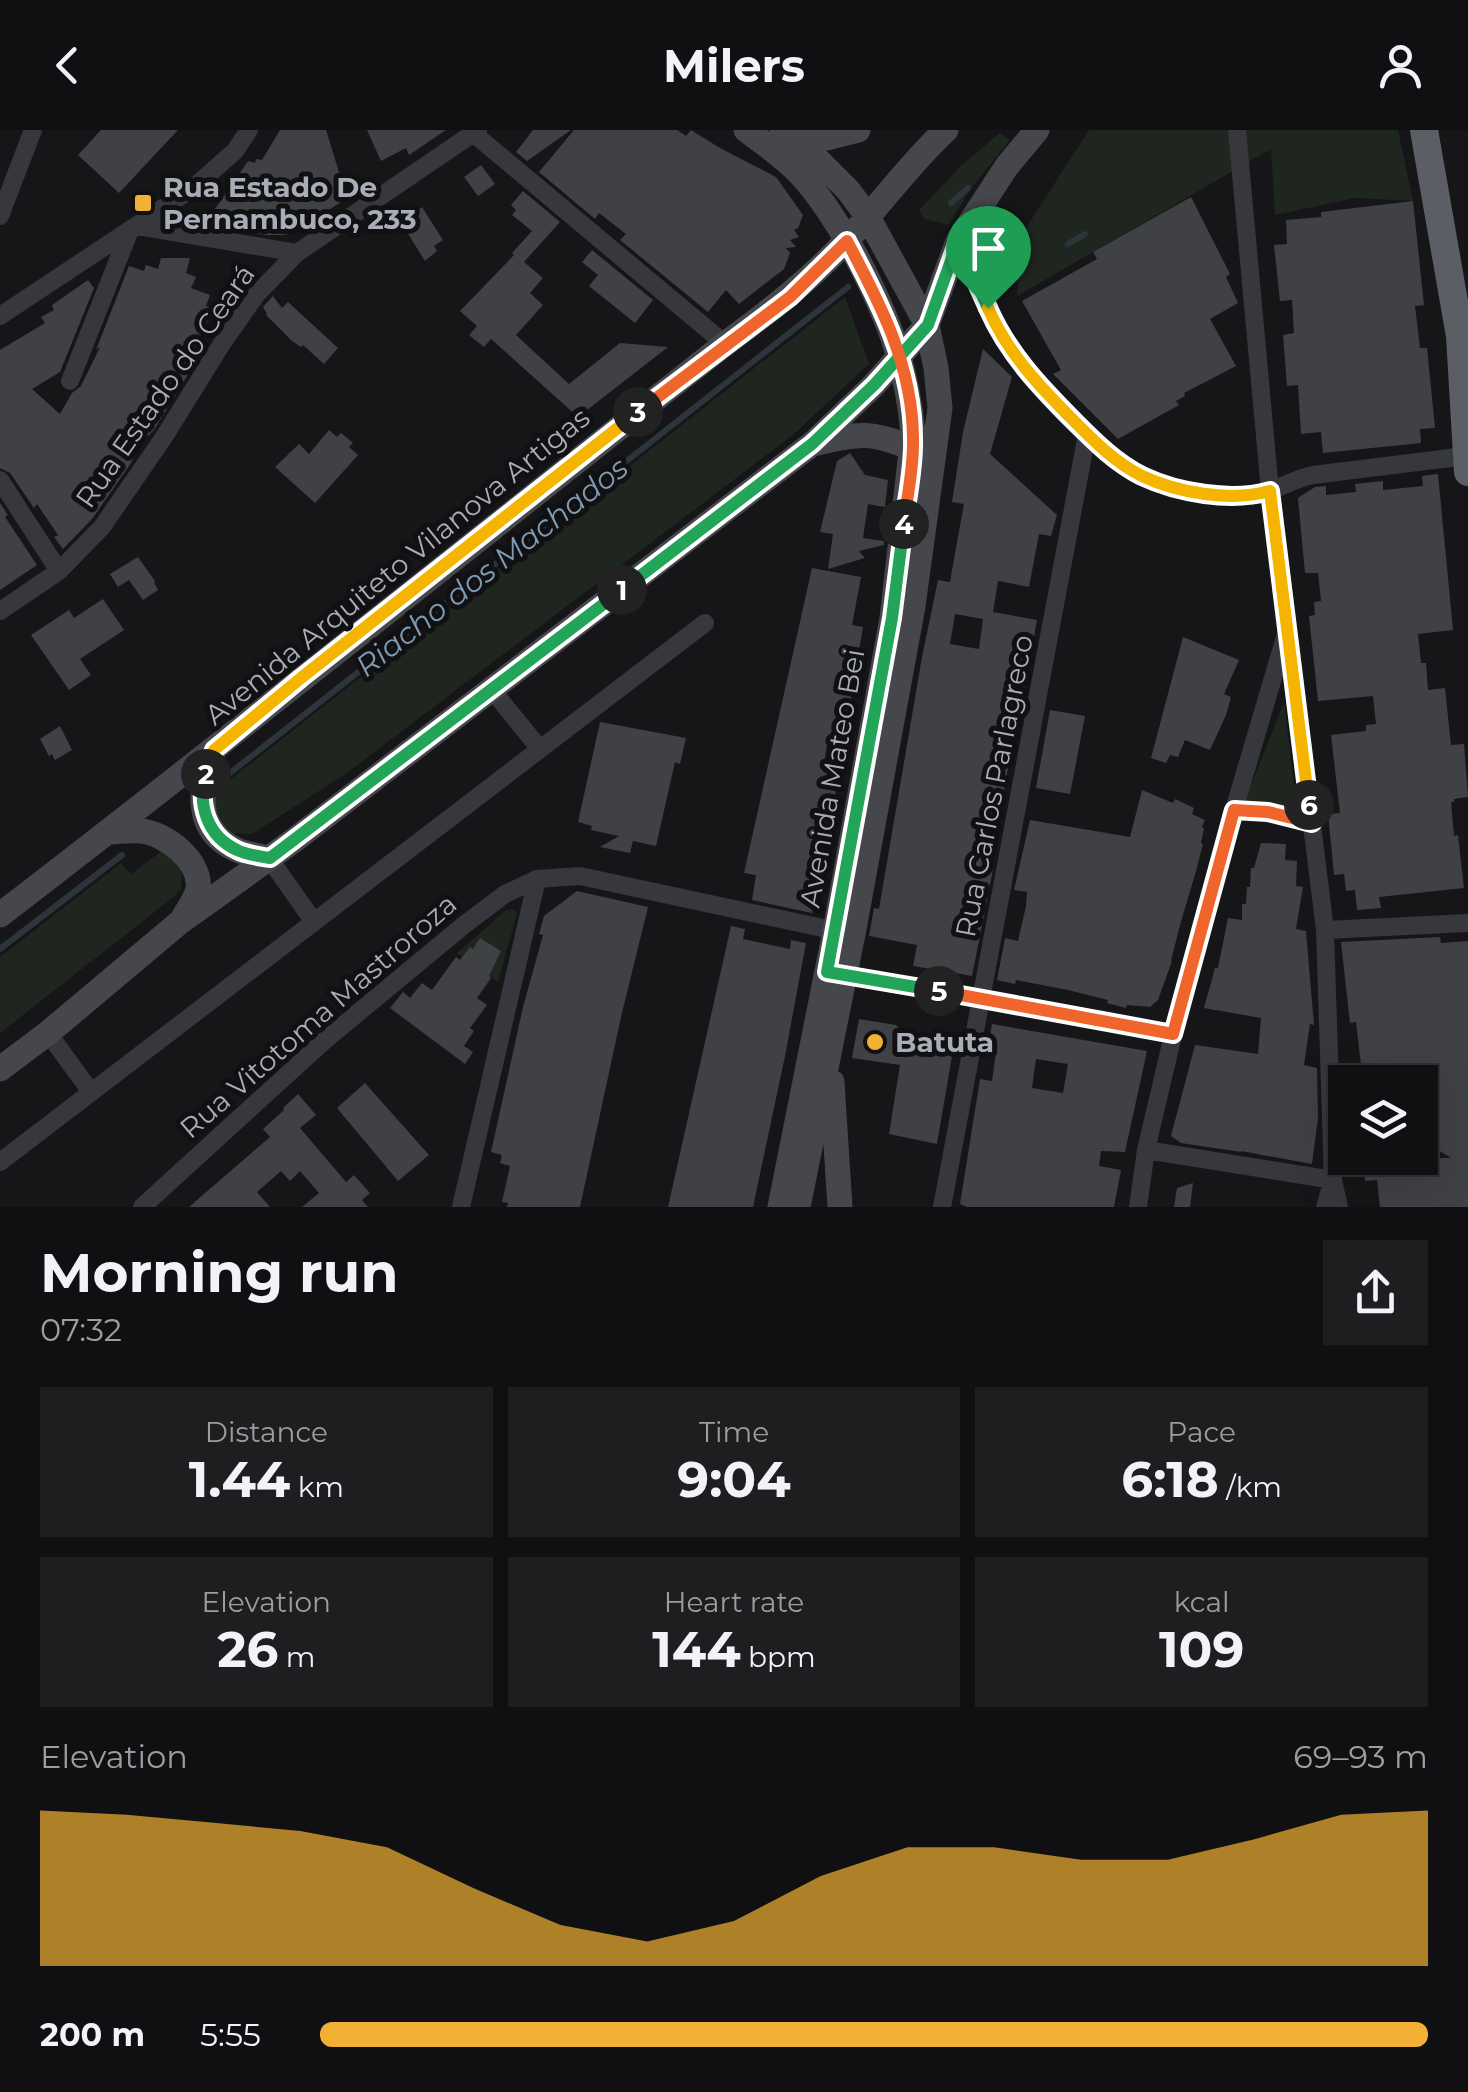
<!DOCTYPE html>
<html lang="en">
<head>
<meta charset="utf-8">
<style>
	:root { --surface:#101012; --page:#1e1e20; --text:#f1f3f6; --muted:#9c9d9f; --line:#303032; --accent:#f2b134 }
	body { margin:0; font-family:Montserrat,sans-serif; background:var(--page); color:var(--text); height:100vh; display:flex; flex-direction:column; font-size:38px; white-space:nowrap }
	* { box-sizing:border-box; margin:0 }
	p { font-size:32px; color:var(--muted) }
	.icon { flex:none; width:55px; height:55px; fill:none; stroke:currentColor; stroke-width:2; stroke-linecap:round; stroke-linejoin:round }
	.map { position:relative; height:1077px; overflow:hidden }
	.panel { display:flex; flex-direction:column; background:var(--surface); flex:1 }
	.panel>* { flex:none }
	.tools { position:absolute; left:1328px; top:935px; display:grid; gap:20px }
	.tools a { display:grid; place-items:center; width:110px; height:110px; border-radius:0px; background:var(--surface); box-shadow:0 10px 40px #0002,0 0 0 2px var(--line); font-size:50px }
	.pin { position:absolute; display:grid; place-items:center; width:85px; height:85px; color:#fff; margin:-102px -42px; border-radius:50% 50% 50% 0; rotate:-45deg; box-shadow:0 0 10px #0007 }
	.pin .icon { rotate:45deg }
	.km { position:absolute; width:50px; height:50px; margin:-25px; border-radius:50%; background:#222; color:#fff; font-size:28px; line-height:50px; text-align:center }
	.round { display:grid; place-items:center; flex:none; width:105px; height:105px; border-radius:0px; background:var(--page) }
	.summary { display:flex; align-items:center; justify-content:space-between; height:170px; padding:0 40px }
	h1 { font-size:55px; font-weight:700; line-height:75px }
	.figures { display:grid; grid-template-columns:repeat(3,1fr); gap:15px; height:170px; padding:10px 40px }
	.figures div { display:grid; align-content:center; border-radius:0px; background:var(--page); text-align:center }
	.figures b { font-size:50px; font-weight:700 }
	.figures small { font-size:28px; font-weight:400 }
	.figures p { font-size:28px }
	.chart { height:280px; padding:20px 40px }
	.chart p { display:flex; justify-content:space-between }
	.chart svg { width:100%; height:180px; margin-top:10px; fill:var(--accent); opacity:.7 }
	ul { padding:0 40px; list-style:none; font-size:32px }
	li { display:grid; grid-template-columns:160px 120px 1fr; align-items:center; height:75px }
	li i { height:25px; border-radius:12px; background:var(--accent) }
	header { display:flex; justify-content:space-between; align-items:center; height:130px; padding:0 40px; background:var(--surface); font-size:45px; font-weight:700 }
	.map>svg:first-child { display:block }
	.green { fill:#1e261f }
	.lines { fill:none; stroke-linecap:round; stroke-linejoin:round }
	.stream { stroke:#2c353c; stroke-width:6 }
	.building { fill:#404145; fill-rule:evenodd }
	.minor { stroke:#37383d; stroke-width:18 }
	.secondary { stroke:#45474d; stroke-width:25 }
	.trunk { stroke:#5b5e65; stroke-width:28 }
	.split-1-casing { stroke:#fff; stroke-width:20 }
	.split-2-casing { stroke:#fff; stroke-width:20 }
	.split-3-casing { stroke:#fff; stroke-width:20 }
	.split-4-casing { stroke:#fff; stroke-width:20 }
	.split-5-casing { stroke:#fff; stroke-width:20 }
	.split-6-casing { stroke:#fff; stroke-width:20 }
	.split-7-casing { stroke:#fff; stroke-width:20 }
	.split-1 { stroke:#22a559; stroke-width:12 }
	.split-2 { stroke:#22a559; stroke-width:12 }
	.split-3 { stroke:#f5b400; stroke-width:12 }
	.split-4 { stroke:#f0652b; stroke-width:12 }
	.split-5 { stroke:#22a559; stroke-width:12 }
	.split-6 { stroke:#f0652b; stroke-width:12 }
	.split-7 { stroke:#f5b400; stroke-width:12 }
	.poi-dot { fill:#f2b134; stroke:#111113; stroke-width:4 }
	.labels { text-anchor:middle; stroke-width:10; stroke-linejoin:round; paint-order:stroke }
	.poi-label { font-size:28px; font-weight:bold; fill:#a8adb8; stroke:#111113; text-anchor:start }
	.street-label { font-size:28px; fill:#a8adb8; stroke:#111113 }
	.water-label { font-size:30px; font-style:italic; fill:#7f9bb3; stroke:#111113 }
</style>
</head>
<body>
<header><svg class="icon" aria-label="back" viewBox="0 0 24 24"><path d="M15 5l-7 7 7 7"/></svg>Milers<svg class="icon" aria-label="person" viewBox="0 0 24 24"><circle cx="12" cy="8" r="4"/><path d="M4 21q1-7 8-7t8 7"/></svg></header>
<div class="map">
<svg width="1468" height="1077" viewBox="0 0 1468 1077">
	<rect width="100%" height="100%" fill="#161618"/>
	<!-- green -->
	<path class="green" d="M1089,0H1398L1413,71L1355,68L1275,85L1271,19L1017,166L1022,104Z
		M1000,3L1010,10L969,61L949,95L924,89L919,80L963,34Z
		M845,167L869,234L793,305L344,645L252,704L233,703L221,694L208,667Z
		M1284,572L1297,679L1244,673Z
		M167,717L182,736L181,758L175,766L0,903V827L121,733L131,744Z
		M512,779L517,783L498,852L457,823L505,781Z"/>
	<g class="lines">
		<!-- stream -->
		<path class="stream" d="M951,73L968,58
			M1068,114L1085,104
			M230,643L848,157
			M0,819L122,725"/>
	</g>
	<!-- building -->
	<path class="building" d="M101,0H178L119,63L78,25Z
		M280,0H326L347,68L297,101L284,105H267L229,99V96L204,95L248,31L255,33L256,29L262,30Z
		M367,0H446L409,25L406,18L381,31Z
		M533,0H571L527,31L516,22Z
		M574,0H677L686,6L691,0L720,18L776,47L803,85L798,98L794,100L799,107L790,110L796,117L786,118L790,123L784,139L739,174L726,160L708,182L620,110L626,104L599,83L595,89L539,42Z
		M481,35L495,54L478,66L464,47Z
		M523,61L560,92L524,132L543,148L530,163L543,175L516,205L569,254L620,213L668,217L578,287L491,209L484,217L469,205L477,196L460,181L514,125L512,123L532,101L512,85L516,80L511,75Z
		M1191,67L1230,144L1226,147L1238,173L1210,189L1236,236L1184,263L1185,266L1176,271L1179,275L1118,309L1053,244L1061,240L1022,171L1097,129L1093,122Z
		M1413,71L1424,175L1415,176L1420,218H1427L1435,298L1420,299L1421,313L1323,323L1321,302L1301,304L1298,255L1287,256L1283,205L1294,203L1292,170L1280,171L1274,115L1287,114L1286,90L1321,87V82Z
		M422,77L443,110L434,116L437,121L425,131L400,91Z
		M592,120L653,170L635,193L589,156L598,145L582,132Z
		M161,128H190L186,143L196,147L191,158L210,165L206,176L213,178L189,235L191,236L187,246L154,300L129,324L133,328L131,333L92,389L63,419L54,407L58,405L37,374L34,378L10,343L0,338V220L45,193L41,187L54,180L52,175L88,150L94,158L60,242L32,259L60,284L72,263L81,256L100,217L96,220L129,136L144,141L146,135L158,139Z
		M273,166L282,178L288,172L338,218L324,234L303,215L301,217L292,211L266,185L267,184L263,177Z
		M983,219L1012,247L990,324L1057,385L1051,406L1039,404L1029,457L998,451L993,482L1037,490L1015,611L1013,610L991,733L994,734L972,846L913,836L917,815L869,806L874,778L879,779L922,527L938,450L950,452L954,429L964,374L952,372L963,302ZM955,484L983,489L979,519L950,514Z
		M329,300L337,307L341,303L353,313L349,317L358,325L315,373L275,337L299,314L309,324Z
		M850,323L865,345L888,350L885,377L868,374L863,408L884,411V415L859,421L865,428L828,439L833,404L820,402L837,331Z
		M1438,344L1453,500L1418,504L1421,533H1426L1428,560L1445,558L1451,615L1464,614L1468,667L1454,669V672H1451L1454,706L1458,705L1464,758L1379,767L1381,778L1357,780L1355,760L1346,761L1344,744L1334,745L1328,684L1340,683L1331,605L1366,601V595L1376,594L1373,566L1318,571L1309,486L1315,485L1314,472L1321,471L1318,443H1305L1298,368L1315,357L1326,356V365L1356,362L1355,354L1383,351V360L1423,356L1422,346Z
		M0,373L8,385L5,387L37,435L0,460Z
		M138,427L155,451L154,452L158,460L143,470L129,450L118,457L110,444Z
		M812,438L861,447L852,495L863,497L843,617L827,614L823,642L839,645L812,783L752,770L756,745L744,743Z
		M103,469L124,500L80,529L91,545L69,560L31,505L69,480L74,488Z
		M1183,507L1239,530L1224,564L1231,567L1226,585L1210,620L1185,610L1178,627L1170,625L1166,633L1151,628Z
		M1050,580L1085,586L1070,664L1036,658Z
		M600,592L686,608L680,634L675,632L656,716L633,711L630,723L600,717L619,706L591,700L592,696L578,692Z
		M60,596L72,620L55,630L52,624L49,626L40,609Z
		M1142,660L1173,673L1175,669L1194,678L1192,684L1205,690L1202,697L1204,699L1201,713L1203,714L1196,741L1180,795L1171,831H1172L1158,870L1150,877L1127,875L1126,878L1107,873L1108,870L1068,860L1016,850L1015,854L997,850L1005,808L1018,811L1026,776L1027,762L1014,760L1030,690L1130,707Z
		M1261,713L1286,714L1285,730L1297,731L1296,756L1303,757L1296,799L1306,801L1314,895L1310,894L1304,935L1317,938L1318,988L1312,1034L1241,1021V1022L1181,1013L1171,1006L1195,915L1258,924L1261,888L1204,878L1215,838H1218L1228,788L1242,790V774H1246L1247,757H1250L1251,738H1254Z
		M577,761L648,777L621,887L580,1077H507L508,1073L502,1072L510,1036L500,1033L502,1025L491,1022L523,877L543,805L539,804L544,786Z
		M731,796L745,799L743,809L790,819L791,810L806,813L785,926L753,1077H668Z
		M1440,807L1441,813L1468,811V1077H1380L1377,1050L1365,1051L1363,1028H1451L1420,1009V952H1363L1356,892L1350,893L1341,812Z
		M480,808L501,821L489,846L491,848L477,868L487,875L470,898L474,901L464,916L473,922L465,934L390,878L403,862L410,868L422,853L432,860L456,827L460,830L470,817L473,819Z
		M859,889L896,895L905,905L939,912L940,905L955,908L937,1014L889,1004L900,935L852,928Z
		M992,894L1147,921L1125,1022L1101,1021L1099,1036L1121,1040L1114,1077H967L960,1074L980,949L992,951L996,922L987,921ZM1036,929L1068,934L1063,963L1032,958Z
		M365,953L429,1025L398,1051L337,978Z
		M298,964L316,985L300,998L346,1052L354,1045L370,1063L362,1070L368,1077H302L319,1063L300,1041L290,1051L281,1041L257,1062L270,1077H189L270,1007L263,999L284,980L283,978Z
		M1193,1053L1190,1077H1174L1177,1058Z"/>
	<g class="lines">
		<!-- minor -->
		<path class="minor" d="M473,3L725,214
			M0,86L33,0
			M137,96L297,123
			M958,111C974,148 988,188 1011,221C1036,258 1103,328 1143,346C1166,357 1192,361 1217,364C1230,365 1243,368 1255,365C1275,362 1292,349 1313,345L1466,326
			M0,186L193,58L235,21L249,0
			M70,251L130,100
			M0,350L59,441
			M0,481L59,441L102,397L164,307L223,212L256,165L297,123L478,0
			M1289,508L1325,800L1333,1050L1339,1077
			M492,560L540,619
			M1234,680L1268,682L1311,693
			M269,728L314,792
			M1325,800L1468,793
			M834,843L1173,905
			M48,903L91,962
			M1146,1020L1333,1050L1325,1077
			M0,1032L705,493
			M142,1077L324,911L464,795L505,764L537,749L580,746L846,803
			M461,1077L537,749
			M942,1077C989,819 1041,562 1087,304
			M1138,1077L1146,1020L1173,905L1234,680L1288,497L1270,361L1237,0"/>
		<!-- secondary -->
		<path class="secondary" d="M746,0C765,14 784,27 800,44C823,69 841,99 857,128C888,187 908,238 913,305L892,488L835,801L780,1077
			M782,0L817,29L848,60L868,87L927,195L936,238L940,278L913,476L853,804L799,1072
			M793,8H826L858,0
			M817,313C859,303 873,301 913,319
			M214,620C200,657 192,700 237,720C247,724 259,726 269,728
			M109,702C119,702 130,700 141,701C165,703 202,731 198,759C196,769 188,779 183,788
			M0,785C244,598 484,404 725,214C771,180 810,150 848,109C882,73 910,33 946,0
			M0,939L48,903L180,792L293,711L812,314L874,255L927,195L958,111L1007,36L1037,0
			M832,952L840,1077"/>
		<!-- trunk -->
		<path class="trunk" d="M1424,0L1460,206L1468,342"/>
	</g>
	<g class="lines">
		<!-- split-1 casing -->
		<g class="split-1-casing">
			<path id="split-1" d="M622,460L812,314L874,255L928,195L958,111L988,178"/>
		</g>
		<!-- split-2 casing -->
		<g class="split-2-casing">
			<path id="split-2" d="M206,644C197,674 207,706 237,720C247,725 259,726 270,728L622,460"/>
		</g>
		<!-- split-3 casing -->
		<g class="split-3-casing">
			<path id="split-3" d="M206,644L214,620L301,548L638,282"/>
		</g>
		<!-- split-4 casing -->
		<g class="split-4-casing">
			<path id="split-4" d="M638,282L790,167L847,111C880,173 913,236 913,309C914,337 907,366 904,394"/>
		</g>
		<!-- split-5 casing -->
		<g class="split-5-casing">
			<path id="split-5" d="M904,394L892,488L827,842L939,861"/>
		</g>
		<!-- split-6 casing -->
		<g class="split-6-casing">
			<path id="split-6" d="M939,861L1173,904L1234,680L1268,682L1312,693L1309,675"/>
		</g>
		<!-- split-7 casing -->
		<g class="split-7-casing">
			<path id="split-7" d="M988,178C1008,224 1041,258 1076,293C1096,313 1116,333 1142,346C1178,363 1231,372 1270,361L1309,675"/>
		</g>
		<!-- split-1 -->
		<use href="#split-1" class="split-1"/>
		<!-- split-2 -->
		<use href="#split-2" class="split-2"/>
		<!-- split-3 -->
		<use href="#split-3" class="split-3"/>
		<!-- split-4 -->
		<use href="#split-4" class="split-4"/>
		<!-- split-5 -->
		<use href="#split-5" class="split-5"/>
		<!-- split-6 -->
		<use href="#split-6" class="split-6"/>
		<!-- split-7 -->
		<use href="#split-7" class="split-7"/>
	</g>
	<!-- markers -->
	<g class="poi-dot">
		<rect x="133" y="63" width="20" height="20" rx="5"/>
		<circle cx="875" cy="912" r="10"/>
	</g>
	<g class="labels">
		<!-- poi labels -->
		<g class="poi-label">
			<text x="163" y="67">Rua Estado De<tspan x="163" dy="32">Pernambuco, 233</tspan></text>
			<text x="895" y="922">Batuta</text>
		</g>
		<!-- street labels -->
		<g class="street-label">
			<text transform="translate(165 256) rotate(-55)" y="10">Rua Estado do Ceará</text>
			<text transform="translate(397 436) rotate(-39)" y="10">Avenida Arquiteto Vilanova Artigas</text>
			<text transform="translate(832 648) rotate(-80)" y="10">Avenida Mateo Bei</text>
			<text transform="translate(994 656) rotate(-79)" y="10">Rua Carlos Parlagreco</text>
			<text transform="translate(318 886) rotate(-41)" y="10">Rua Vitotoma Mastroroza</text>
		</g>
		<!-- water labels -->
		<g class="water-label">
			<text transform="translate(492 437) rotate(-38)" y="10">Riacho dos Machados</text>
		</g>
	</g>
</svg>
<div class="tools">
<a><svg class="icon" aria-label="layers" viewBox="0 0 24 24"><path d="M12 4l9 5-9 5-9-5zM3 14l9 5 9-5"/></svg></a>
</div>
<div class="pin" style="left:988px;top:178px;background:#1e9e55"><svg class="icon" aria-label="arrive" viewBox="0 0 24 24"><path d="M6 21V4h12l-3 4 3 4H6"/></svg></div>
<b class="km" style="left:622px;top:460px">1</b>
<b class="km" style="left:206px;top:644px">2</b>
<b class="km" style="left:638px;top:282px">3</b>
<b class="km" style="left:904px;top:394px">4</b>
<b class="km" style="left:939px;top:861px">5</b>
<b class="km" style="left:1309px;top:675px">6</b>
</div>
<section class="panel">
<div class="summary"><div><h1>Morning run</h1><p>07:32</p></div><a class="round"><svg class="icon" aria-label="share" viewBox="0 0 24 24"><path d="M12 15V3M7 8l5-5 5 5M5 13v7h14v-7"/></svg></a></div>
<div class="figures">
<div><p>Distance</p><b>1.44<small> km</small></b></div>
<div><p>Time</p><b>9:04</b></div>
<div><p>Pace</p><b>6:18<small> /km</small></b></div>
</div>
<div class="figures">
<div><p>Elevation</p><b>26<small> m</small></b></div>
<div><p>Heart rate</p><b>144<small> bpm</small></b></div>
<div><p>kcal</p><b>109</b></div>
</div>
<div class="chart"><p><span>Elevation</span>69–93 m</p>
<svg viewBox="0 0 160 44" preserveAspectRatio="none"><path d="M0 44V6L10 7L20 9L30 11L40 15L50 25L60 34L70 38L80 33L90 22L100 15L110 15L120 18L130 18L140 13L150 7L160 6V44z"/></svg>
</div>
<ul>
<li><b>200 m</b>5:55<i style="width:100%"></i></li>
</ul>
</section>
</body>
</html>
